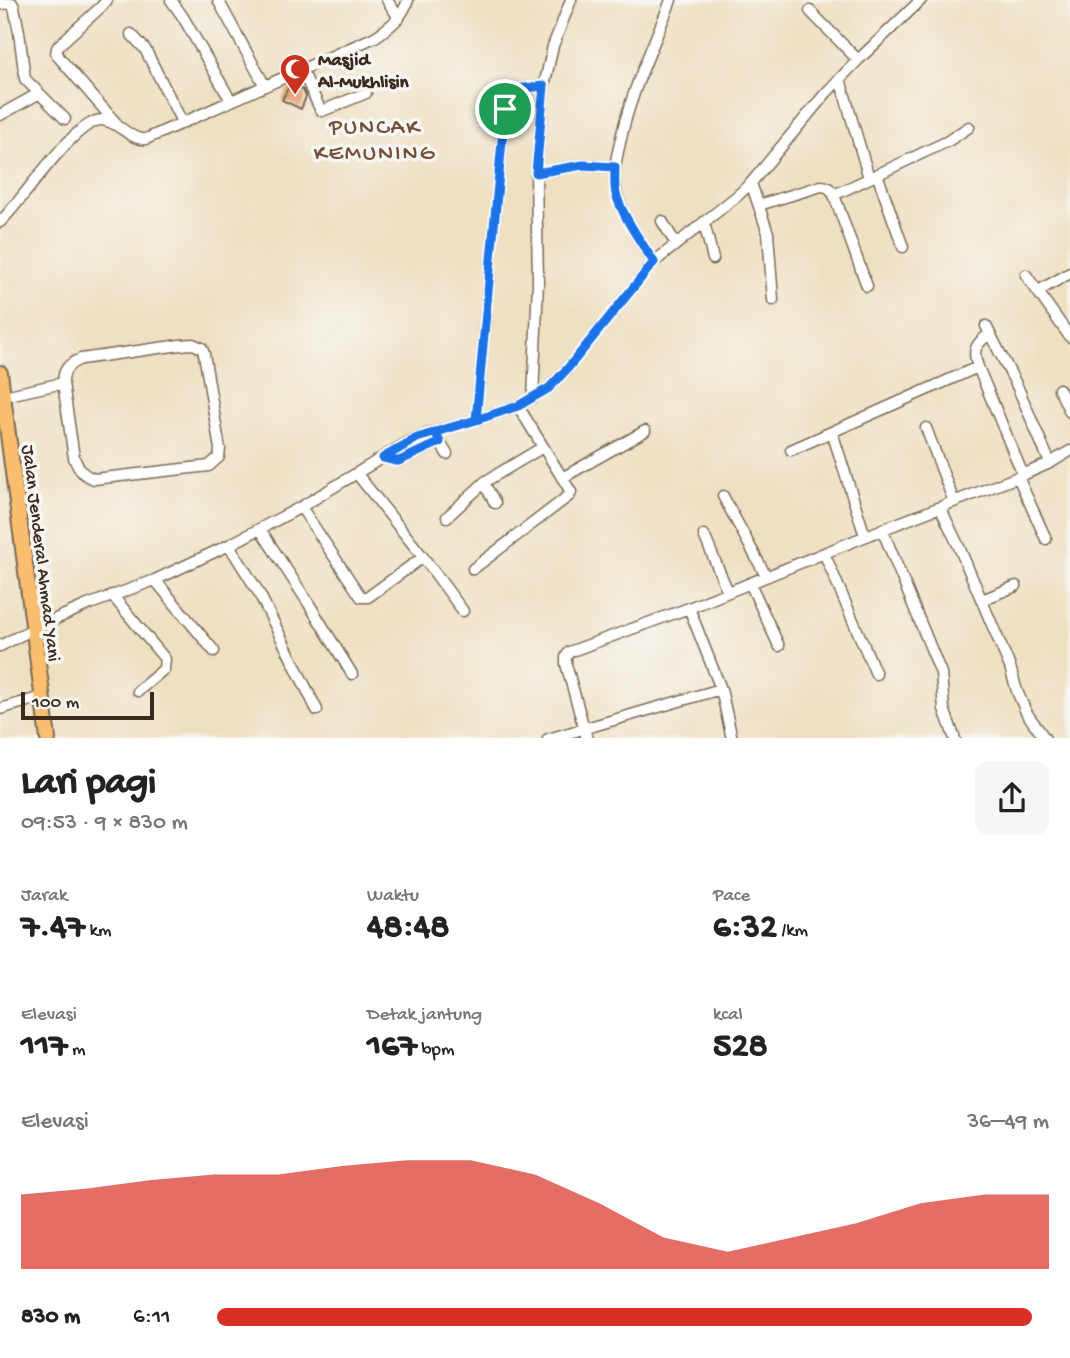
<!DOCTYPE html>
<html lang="id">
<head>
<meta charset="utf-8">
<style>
	:root { --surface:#fff; --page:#f6f6f6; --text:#222; --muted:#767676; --accent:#d93025 }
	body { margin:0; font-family:"Gochi Hand",sans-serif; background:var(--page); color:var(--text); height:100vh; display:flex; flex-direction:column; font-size:26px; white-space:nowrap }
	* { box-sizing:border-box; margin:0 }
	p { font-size:23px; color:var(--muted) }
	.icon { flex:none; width:38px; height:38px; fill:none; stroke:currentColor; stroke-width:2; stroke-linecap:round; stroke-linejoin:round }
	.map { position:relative; height:738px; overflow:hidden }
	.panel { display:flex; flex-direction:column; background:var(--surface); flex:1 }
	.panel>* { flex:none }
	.scale { position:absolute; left:21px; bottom:18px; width:133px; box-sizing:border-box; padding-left:7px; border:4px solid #3b2a1e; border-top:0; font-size:19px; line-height:24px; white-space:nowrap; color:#3b2a1e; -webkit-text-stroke:5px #f6f6f2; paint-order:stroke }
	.pin { position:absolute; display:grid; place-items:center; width:60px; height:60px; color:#fff; margin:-30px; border:4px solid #fff; border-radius:50%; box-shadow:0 2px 7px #0007 }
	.round { display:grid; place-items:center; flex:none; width:74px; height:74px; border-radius:14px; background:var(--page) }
	.headline { display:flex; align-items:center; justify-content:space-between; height:119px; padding:0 21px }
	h1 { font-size:38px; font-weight:700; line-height:52px }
	.stats { display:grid; grid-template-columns:repeat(3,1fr); gap:10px; height:119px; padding:7px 21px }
	.stats div { display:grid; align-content:center }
	.stats b { font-size:35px; font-weight:700 }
	.stats small { font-size:19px; font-weight:400 }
	.stats p { font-size:19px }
	.chart { height:196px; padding:14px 21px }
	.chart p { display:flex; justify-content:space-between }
	.chart svg { width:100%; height:126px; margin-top:7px; fill:var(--accent); opacity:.7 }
	ul { padding:0 21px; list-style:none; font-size:23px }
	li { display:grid; grid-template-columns:112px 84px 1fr; align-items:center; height:52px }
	li i { height:18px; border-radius:9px; background:var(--accent) }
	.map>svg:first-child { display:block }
	.building { fill:#e29669 }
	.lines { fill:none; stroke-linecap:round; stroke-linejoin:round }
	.minor-casing { stroke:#7a6a57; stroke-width:13 }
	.highway-casing { stroke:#7a6a57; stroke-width:18 }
	.minor { stroke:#fff; stroke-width:10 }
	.highway { stroke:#fbbe6e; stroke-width:14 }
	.route-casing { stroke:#fff; stroke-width:14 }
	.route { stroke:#1a73e8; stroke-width:9 }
	.labels { text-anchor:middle; stroke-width:7; stroke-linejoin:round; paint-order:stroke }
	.poi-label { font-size:19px; font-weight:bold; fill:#3b2a1e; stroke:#f6f6f2; text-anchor:start }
	.street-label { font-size:19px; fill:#3b2a1e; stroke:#f6f6f2 }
	.quarter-label { font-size:23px; letter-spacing:2px; fill:#755038; stroke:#f6f6f2 }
</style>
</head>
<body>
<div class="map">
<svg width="1070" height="739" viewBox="0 0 1070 739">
	<rect width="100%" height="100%" fill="#f6f6f2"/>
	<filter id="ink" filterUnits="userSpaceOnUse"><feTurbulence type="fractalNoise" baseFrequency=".0143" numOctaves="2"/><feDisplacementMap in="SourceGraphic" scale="14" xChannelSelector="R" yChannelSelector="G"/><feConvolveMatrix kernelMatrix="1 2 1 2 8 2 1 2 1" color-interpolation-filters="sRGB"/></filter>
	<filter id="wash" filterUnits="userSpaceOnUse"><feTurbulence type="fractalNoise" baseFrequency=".00686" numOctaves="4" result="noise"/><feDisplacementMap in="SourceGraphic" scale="28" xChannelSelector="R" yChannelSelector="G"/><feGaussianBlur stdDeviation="1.57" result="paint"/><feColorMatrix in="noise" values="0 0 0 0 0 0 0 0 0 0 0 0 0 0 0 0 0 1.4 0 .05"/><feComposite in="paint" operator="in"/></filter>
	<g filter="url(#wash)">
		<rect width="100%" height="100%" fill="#f0e0c2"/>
		<g id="blocks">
			<!-- building -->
			<path class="building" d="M290,84L303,90L306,97L301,109L282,100Z"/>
		</g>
	</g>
	<g filter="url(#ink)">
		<use href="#blocks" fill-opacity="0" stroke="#7a6a57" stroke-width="2"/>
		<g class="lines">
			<!-- minor casing -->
			<g class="minor-casing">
				<path id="minor" d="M107,0L101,7L59,45L57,48L56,54L116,123
					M171,0L183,17L231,101
					M218,0L265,86
					M387,0L399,18
					M0,4L12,3L14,7L19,32L25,79L65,119
					M810,11L858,60
					M131,34L145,49L182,122
					M302,70L320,109L322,111L366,93
					M840,79L869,178
					M0,115L38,94
					M536,173L583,165L615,167
					M877,174L903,247
					M751,183L768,233L773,300
					M834,195L948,141L969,127
					M759,205L821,186C828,186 831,189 834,195L867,286
					M662,221L676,244
					M0,222C22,202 74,120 102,120C119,121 130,141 146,139L375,37C390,27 402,18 408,0
					M704,222L713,259
					M654,262C641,243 620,212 616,191C613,174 616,159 620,143C630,93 653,47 671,0
					M1026,275L1070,337
					M1038,291L1070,273
					M986,326L1018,388L1050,463
					M978,367L1023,475
					M1059,389L1070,412
					M4,396L63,383L74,458C79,470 83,475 94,479L209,466L219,457L220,449L204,354L202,348L193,344L180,345L81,359C68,364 63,370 63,383
					M533,398L538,282L536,173L544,86L553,46L571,0
					M476,420L505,109L510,95L515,89L544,86
					M926,428L954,502
					M832,432L865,536
					M438,439L447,454
					M791,450L978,367C972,350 975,344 990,334
					M383,458L399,461L440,442
					M357,474L423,557L463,611
					M1018,477L1046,539
					M562,478L645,431
					M484,483L495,503
					M723,496L766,576
					M301,507L361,597H368L423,557
					M940,507L959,547L1010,667L1017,691L1026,712L1045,739
					M447,517L486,481L543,447
					M260,529L309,604L352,674
					M882,529L941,673L944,709L955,739
					M704,535L728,592
					M229,545L259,593L317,710
					M824,553L876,674
					M473,569L570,495L571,492L518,406
					M155,580L214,651
					M750,583L779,646
					M112,595L165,659L164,669L138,691
					M982,600L1016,586
					M689,608L721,689L732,739
					M0,646L33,629L85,606L155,580L229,545L301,507L408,442L427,434L476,420L518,406L549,388L568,368L654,262L737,196L751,183L826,93L858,60L921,0
					M0,709L42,697
					M548,739L721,689
					M587,739L566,664V657L569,652L689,608L886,528L1018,477L1050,463L1070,451"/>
			</g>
			<!-- highway casing -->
			<g class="highway-casing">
				<path id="highway" d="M0,373L48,739"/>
			</g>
			<!-- minor -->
			<use href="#minor" class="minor"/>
			<!-- highway -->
			<use href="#highway" class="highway"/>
		</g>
	</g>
	<g class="lines" filter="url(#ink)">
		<!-- route casing -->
		<g class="route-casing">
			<path id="route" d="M505,109L476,420L417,438L383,458L395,461H399L440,442L435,432L476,420L518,406L549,388L568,368L654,262C642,244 622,215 616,194C614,185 615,176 615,167L583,165L536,173L544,86L515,89L510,95L505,109"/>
		</g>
		<!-- route -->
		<use href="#route" class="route"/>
	</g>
	<!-- icons -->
	<defs>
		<g id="mosque-pin" transform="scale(1.575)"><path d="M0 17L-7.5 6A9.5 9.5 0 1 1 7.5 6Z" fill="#c8321e" stroke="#f6f6f2"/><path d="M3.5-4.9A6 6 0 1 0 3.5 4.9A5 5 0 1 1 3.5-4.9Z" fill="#fff"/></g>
	</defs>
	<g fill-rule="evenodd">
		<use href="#mosque-pin" x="295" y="69"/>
	</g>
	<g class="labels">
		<!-- poi labels -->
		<g class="poi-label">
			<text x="318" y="65">Masjid<tspan x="318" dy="22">Al-Mukhlisin</tspan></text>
		</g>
		<!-- street labels -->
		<g class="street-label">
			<text transform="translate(43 553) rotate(83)" y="7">Jalan Jenderal Ahmad Yani</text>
		</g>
		<!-- quarter labels -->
		<g class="quarter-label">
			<text x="375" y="133">PUNCAK<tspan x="375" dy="26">KEMUNING</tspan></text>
		</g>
	</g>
</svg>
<div class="scale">100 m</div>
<div class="pin" style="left:505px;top:109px;background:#1e9e55"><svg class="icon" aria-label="arrive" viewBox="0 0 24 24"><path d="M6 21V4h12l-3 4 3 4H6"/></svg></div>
</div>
<section class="panel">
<div class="headline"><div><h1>Lari pagi</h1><p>09:53 · 9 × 830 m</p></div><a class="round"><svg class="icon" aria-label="share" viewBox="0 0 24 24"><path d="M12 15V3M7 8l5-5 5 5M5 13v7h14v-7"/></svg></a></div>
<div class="stats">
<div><p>Jarak</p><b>7.47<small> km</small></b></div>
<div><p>Waktu</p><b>48:48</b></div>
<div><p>Pace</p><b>6:32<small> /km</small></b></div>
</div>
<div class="stats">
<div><p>Elevasi</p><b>117<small> m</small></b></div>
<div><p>Detak jantung</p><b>167<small> bpm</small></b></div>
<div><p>kcal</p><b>528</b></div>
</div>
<div class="chart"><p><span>Elevasi</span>36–49 m</p>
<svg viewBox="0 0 160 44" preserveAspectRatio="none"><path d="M0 44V18L10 16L20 13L30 11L40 11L50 8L60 6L70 6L80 11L90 21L100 33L110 38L120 33L130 28L140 21L150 18L160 18V44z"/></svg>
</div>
<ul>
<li><b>830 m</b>6:11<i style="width:98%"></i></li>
</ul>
</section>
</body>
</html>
